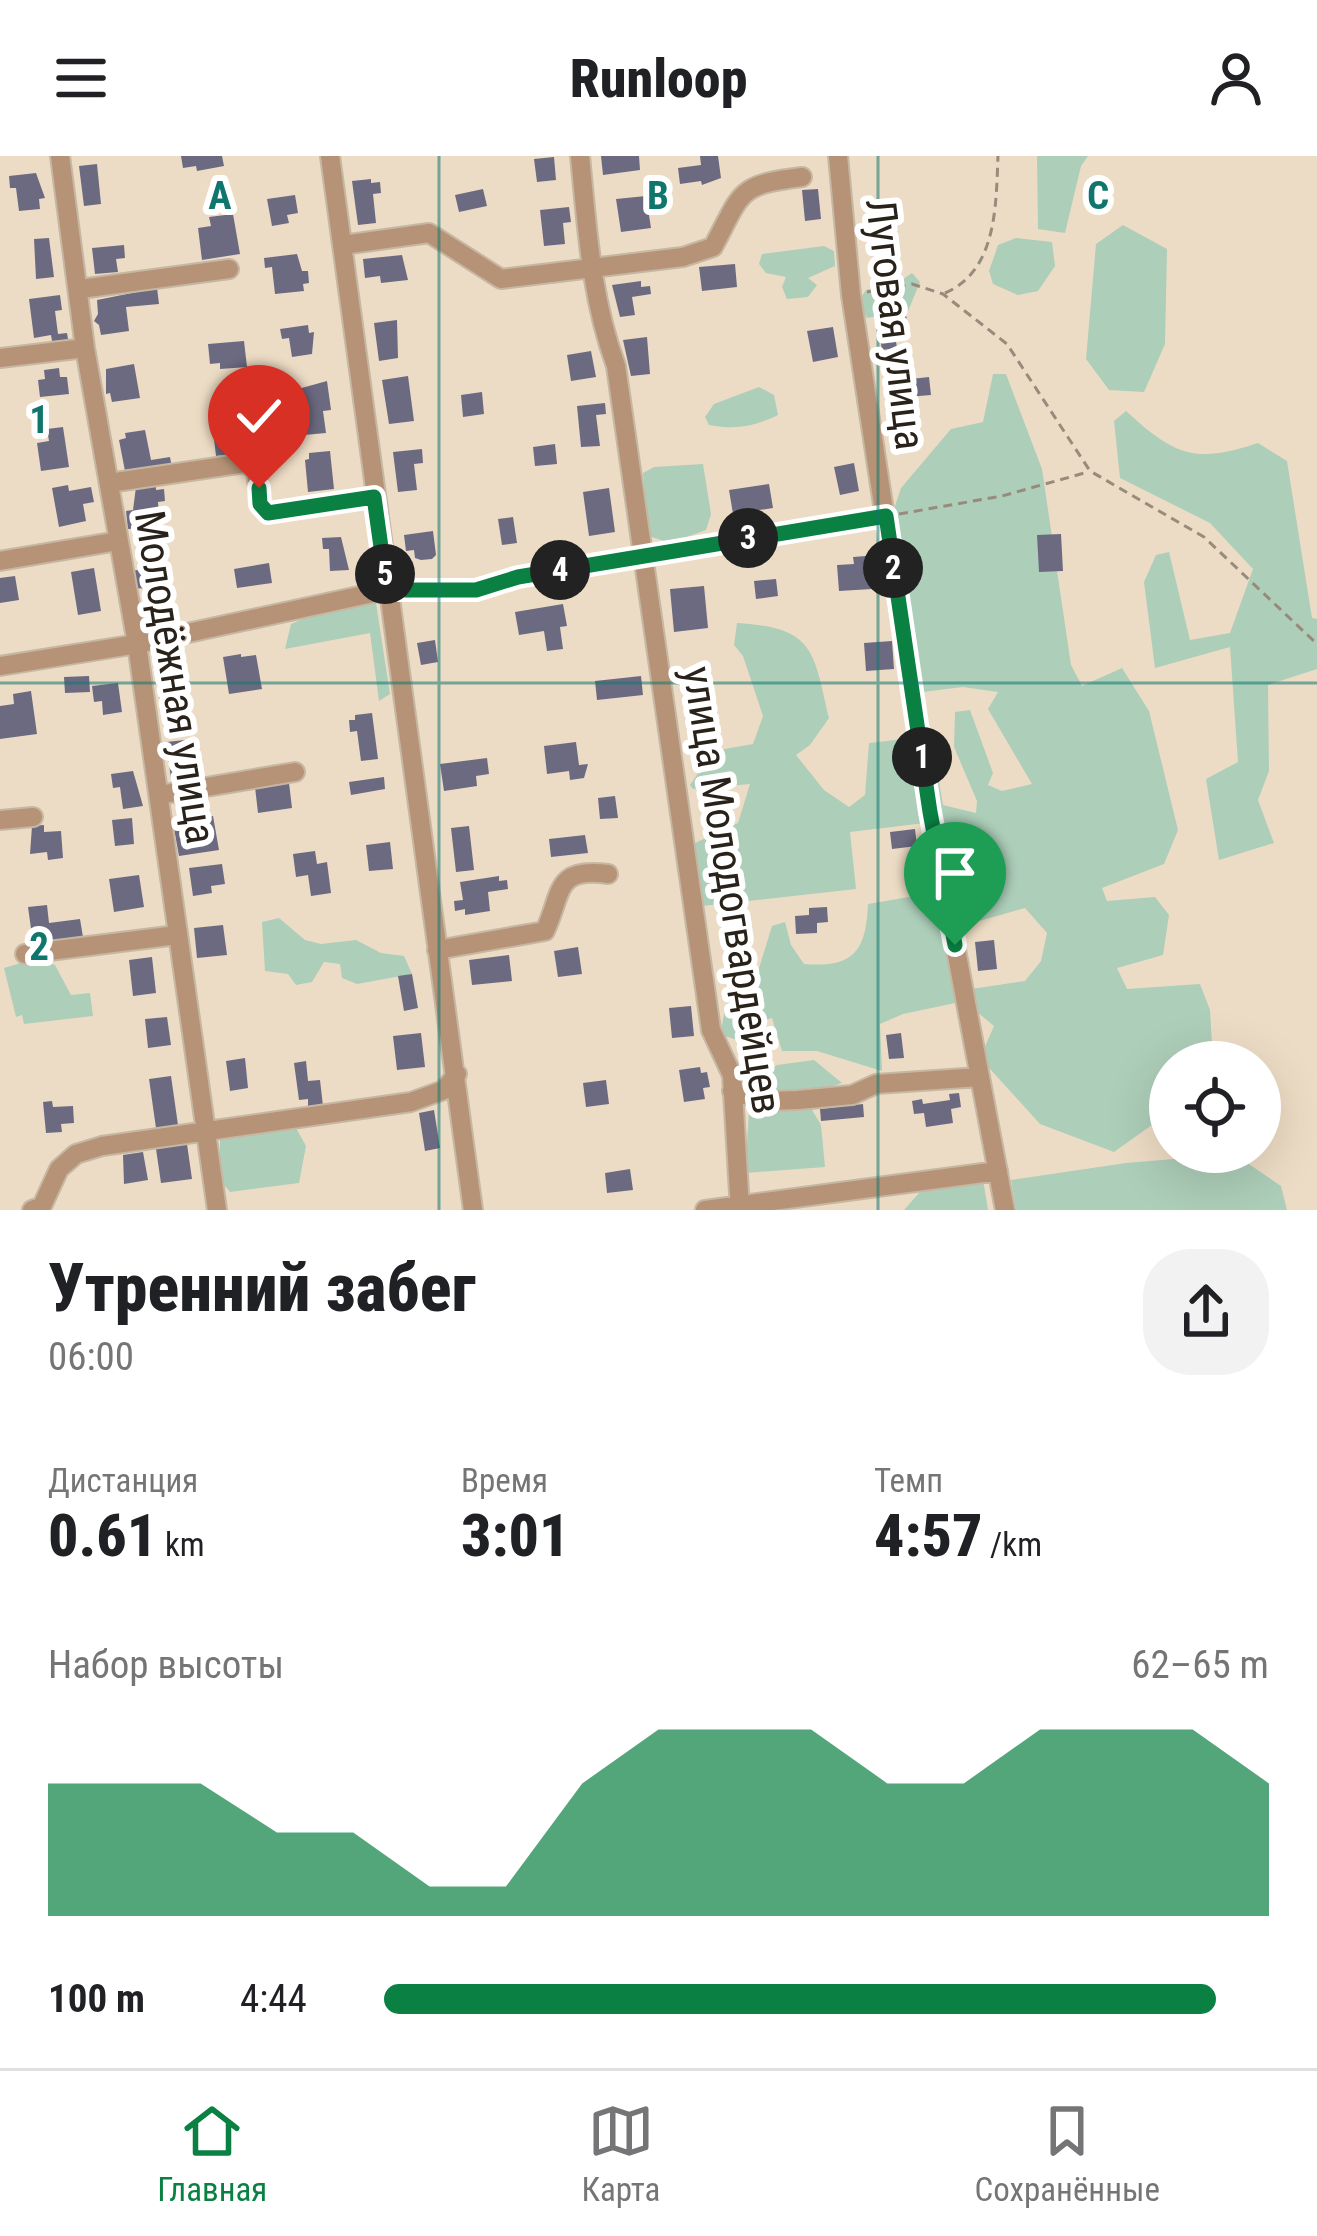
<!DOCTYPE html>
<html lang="ru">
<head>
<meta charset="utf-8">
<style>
	:root { --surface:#fff; --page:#f2f2f2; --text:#202124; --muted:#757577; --line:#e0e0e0; --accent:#0b8043 }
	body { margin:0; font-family:"Roboto Condensed",sans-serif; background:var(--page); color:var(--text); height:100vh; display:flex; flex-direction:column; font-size:45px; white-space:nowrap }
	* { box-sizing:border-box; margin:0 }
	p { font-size:39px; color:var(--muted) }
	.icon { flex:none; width:66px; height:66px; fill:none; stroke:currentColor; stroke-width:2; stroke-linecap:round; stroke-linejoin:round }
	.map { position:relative; height:1054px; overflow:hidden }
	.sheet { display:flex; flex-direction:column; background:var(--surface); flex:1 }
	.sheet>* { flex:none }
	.controls { position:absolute; left:1149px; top:885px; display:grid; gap:24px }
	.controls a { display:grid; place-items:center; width:132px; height:132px; border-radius:50%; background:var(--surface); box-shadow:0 12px 48px #0002; font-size:60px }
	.pin { position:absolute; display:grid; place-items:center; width:102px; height:102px; color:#fff; margin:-123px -51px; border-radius:50% 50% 50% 0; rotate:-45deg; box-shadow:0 0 12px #0007 }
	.pin .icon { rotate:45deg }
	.km { position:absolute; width:60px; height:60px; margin:-30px; border-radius:50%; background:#222; color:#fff; font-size:33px; line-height:60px; text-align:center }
	.round { display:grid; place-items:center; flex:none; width:126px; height:126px; border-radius:48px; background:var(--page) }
	.summary { display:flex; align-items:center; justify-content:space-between; height:204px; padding:0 48px }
	h1 { font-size:66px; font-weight:800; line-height:90px }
	.metrics { display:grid; grid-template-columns:repeat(3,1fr); gap:18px; height:204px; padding:12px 48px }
	.metrics div { display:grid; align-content:center }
	.metrics b { font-size:60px; font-weight:800 }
	.metrics small { font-size:33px; font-weight:400 }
	.metrics p { font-size:33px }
	.chart { height:336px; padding:24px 48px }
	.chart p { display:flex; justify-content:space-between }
	.chart svg { width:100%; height:216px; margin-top:12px; fill:var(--accent); opacity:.7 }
	ul { padding:0 48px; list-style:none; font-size:39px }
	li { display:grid; grid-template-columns:192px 144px 1fr; align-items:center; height:90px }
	li i { height:30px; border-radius:15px; background:var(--accent) }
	header { display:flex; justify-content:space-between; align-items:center; height:156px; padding:0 48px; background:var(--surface); font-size:54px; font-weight:800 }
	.tabs { display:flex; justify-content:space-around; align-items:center; height:168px; border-top:3px solid var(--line); background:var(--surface); font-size:33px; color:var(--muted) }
	.tabs a { display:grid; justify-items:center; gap:6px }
	.tabs .selected { color:var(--accent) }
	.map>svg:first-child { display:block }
	.green { fill:#adceb9 }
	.building { fill:#6c6a81 }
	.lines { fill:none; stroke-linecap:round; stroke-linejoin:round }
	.minor-casing { stroke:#c6b7a3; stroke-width:22 }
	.path { stroke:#988b7b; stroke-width:3; stroke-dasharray:9 6; stroke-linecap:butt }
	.minor { stroke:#b69376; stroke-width:18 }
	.route-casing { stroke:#fff; stroke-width:24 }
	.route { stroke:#0b8043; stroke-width:15 }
	.grid { fill:none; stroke:#0f766e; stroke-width:3; stroke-opacity:0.55 }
	.labels { text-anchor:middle; stroke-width:12; stroke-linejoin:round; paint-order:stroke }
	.street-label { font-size:42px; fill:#29221a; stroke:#fff }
	.grid-label { font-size:39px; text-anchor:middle; font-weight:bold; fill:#0f766e; stroke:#fff; stroke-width:12; stroke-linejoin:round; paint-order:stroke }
</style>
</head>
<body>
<header><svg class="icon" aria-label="menu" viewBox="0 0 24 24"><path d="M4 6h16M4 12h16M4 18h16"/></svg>Runloop<svg class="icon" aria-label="person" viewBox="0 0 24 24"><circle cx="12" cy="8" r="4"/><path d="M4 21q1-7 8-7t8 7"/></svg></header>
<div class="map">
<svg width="1317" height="1054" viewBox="0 0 1317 1054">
	<rect width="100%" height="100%" fill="#eddcc5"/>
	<!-- green -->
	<path class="green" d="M1037,0H1088L1081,10L1065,77L1038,73Z
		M1123,69L1167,93L1165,188L1144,236L1109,234L1086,203L1096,88Z
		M1016,82L1052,86L1055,110L1038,135L1018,139L993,128L989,115L998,89Z
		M824,90L834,95L835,110L808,122L817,129L808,141L787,143L782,131L786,121L766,117L759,108L762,98Z
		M912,117L920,126L908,155L867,162L858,146L866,134L899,126Z
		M993,218H1006L1042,313L1071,509L1082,530L1122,512L1149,555L1178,674L1164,708L1102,732L1107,745L1155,741L1169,759L1163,799L1117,812L1127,833L1200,828L1210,854L1213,906H1170V956L1114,996L1040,968L980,902L994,870L976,855L971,833L1025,825L1041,805L1047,777L1025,752L958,771L924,602L936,609L943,649L976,657L977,645L954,591L955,556L970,554L993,617L988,629L1002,635L1032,628L988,553L998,536L963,531L914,537L891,362L901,332L951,273L983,266Z
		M759,231L774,239L778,259C753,271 736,274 709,269L705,261L714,248Z
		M1126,255C1175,300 1195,308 1258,287L1287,305L1312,462L1317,463V513L1268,529L1269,615L1258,644L1274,687L1219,704L1206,623L1238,606L1230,491L1155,512L1144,426L1156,399L1169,396L1190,484L1230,477L1253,413L1210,367L1120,322L1114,265Z
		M703,308L711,358L706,374L670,387L649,380L643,317L654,311Z
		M365,447H376L390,538L379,545L370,477L285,493L291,468L315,458Z
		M737,467C814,472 813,493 829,562L810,589L796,599L824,634L849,651L865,639L869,587L913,582L925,667L850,676L856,733L702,750L695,687L738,667L750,628L693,633L690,629L713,595L753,588L763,560L743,500L734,489Z
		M938,736L954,800L952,825L960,846L903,858L880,868L882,915L817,895H782L772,862L752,868L742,885L720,879L726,848L756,822L772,770L785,766L791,789L804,808C853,812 866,796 868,748Z
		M279,762L305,784L321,788L356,784L381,797L404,800L412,818L357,828L342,822L340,808L324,806L312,826L296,829L288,818L265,815L262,766Z
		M38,802L55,809L71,839L90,837L93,860L24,868L22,859L16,861L4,812Z
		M814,904L842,927L817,935L811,952L821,969L825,1011L745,1017L751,926L777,909Z
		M295,970L306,990L299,1027L230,1036L220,1024V983L236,975Z
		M1234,998L1281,1030L1287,1054H1016L1011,1024L1126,1007Z
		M983,1023L988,1054H904L926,1029Z"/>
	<!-- building -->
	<path class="building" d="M181,0H222L224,10L197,15L196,10L183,12Z
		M601,0H639L640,14L603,19Z
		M700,0H718L721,22L702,29L701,25L680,28L678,12L701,9Z
		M554,1L556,24L537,26L534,3Z
		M97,8L101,48L84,50L79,10Z
		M36,17L45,42L39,43L40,53L19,55L16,32H10L9,20Z
		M371,23V27L380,26L381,37L373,38L376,67L358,69L352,25Z
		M483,33L487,50L459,56L455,39Z
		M818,33L821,63L805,65L802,34Z
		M295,39L298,57L287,59L289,67L272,70L267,43Z
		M646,40L651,72L621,76L616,43Z
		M892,49L895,70L874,72L871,51Z
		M569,51L571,66L563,67L565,88L544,90L540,54Z
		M233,58L240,98L202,104L198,72L211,70L209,61Z
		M49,82L54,121L36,123L34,83Z
		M124,89L125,102L116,103L118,116L95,118L92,92Z
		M297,98L302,115H308L309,127L303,128L304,135L275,138L272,111L265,112L264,102Z
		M402,99L408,124L381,127L380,120L365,122L363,103Z
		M735,108L737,131L702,135L699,111Z
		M641,125V131L650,130L651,138L632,141L635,159L620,161L612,129Z
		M157,132L159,148L126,151L129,175L101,179L99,169L94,165L98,158L97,144Z
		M60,139L62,154L55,155L58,178L67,177L69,189L53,191L51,179L34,182L29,143Z
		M906,159L908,171L894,173L897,192L882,194L877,164Z
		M397,164L398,202L379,205L374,167Z
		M308,169L309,177L314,176L312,198L292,201L289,182L282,183L280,173Z
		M833,171L838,201L813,206L807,175Z
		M647,181L650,218L631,220L623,184Z
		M244,185L247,211L220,213V207L210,208L208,188Z
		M591,195L596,221L571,225L567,199Z
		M134,208L140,242L112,246L110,237L106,238V213Z
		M59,212L60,221H67L69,238L40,241L38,224L45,223L44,214Z
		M408,220L414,265L389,268L382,224Z
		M929,221L931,239L895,242L893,225Z
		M327,225L331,254L323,255L326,277L304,279L298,233Z
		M482,236L484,258L463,261L461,239Z
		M605,247L606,258L596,259L600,290L581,291L577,250Z
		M250,270L252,296L216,300L213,274Z
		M63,271L69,311L41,315L37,287L49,285L47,273Z
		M145,274L151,304L170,301L172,312L125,315L119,284L126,282L125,277Z
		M555,288L557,308L535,310L533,291Z
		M422,293L423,307L414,308L417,334L398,336L393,296Z
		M330,295L334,333L308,336L305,304L309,303V297Z
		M854,307L859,335L840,339L834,311Z
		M769,328L773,352L733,358L729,334Z
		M68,329L69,335L91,331L94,346L83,348L86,365L59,371L52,332Z
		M156,329V334L164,333L165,345L158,346L160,370L128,373L126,355L133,354L136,331Z
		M609,332L615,376L589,380L583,336Z
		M513,361L517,387L502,389L498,363Z
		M433,375L436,399L432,403L421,404L415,402L414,394L406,395L404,379Z
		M1061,378L1063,415L1039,416L1037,379Z
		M341,381L349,414L330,415L329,393H323L322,382Z
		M879,399L880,413L871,414L872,433L839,435L837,409L854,408L853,401Z
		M269,407L272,427L237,432L234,413Z
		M94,412L101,455L78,459L71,416Z
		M155,412L159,446L145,447L144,432L132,433L130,415Z
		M15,420L19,444L0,447V422Z
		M776,423L778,440L756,443L754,425Z
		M704,430L708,472L674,476L670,433Z
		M563,448L567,470L560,471L563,493L547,495L544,475L519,479L515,456Z
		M435,484L438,506L421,509L417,487Z
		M892,485L894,513L866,515L864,487Z
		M241,498V501L256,499L262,533L229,538L223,501Z
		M179,508L183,544L160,546L156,511Z
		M89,520L90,536L65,537L64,521Z
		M641,520L643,539L597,544L595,525Z
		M118,527L122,556L103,559L102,545L94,546L92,530Z
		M31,535L37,578L0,583V550L14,548L13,538Z
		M372,557L378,603L361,605L357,575L350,576L349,564H355V559Z
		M185,584L190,620L171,623L166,586Z
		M576,586L579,609L588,608L584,622L570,624L569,615L547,618L544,590Z
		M487,602L489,618L476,620L477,630L444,635L440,608Z
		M133,615L143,650L123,653L120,631L113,632L111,618Z
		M384,621L385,633L351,639L349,626Z
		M289,627L292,652L258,657L255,631Z
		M615,640L618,662L600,663L598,642Z
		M213,660L219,694L179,700L173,667Z
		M132,662L134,688L115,690L112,664Z
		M44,669V676L61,675L63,702L48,704L47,696L30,698L32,670Z
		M469,670L474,714L456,716L451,672Z
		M915,673L917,690L892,693L890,676Z
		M585,679L588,697L551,701L549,683Z
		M390,686L393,713L369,715L366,689Z
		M315,695L317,708L327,706L331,737L311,740L308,719L296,721L293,698Z
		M222,708L225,728L211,730L212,737L193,740L189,712Z
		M139,719L144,751L114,756L109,723Z
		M499,720V725L507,724L508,733L488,736L490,755L465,759V753L455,755L454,745L463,744L460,726Z
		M47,749L49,767L80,763L83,781L33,787L28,751Z
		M827,751L828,766L817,767V777L796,778L795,760L809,759V752Z
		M223,769L227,799L197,802L194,772Z
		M994,784L997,813L978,815L975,786Z
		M578,791L582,818L558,821L554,795Z
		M509,799L512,825L472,829L469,804Z
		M152,801L156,837L133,840L129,804Z
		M412,818L418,852L404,855L398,820Z
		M691,850L694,880L672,882L669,852Z
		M167,861L171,889L148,892L145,863Z
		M421,877L425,911L397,914L393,880Z
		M901,877L904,902L889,903L886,879Z
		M245,902L248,932L230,935L226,905Z
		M306,905L308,925L320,924L323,950L308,951V943L299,944L294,907Z
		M700,911L701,917L707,916L710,931L703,932L705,943L684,946L679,914Z
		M171,920L178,969L156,972L149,923Z
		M606,924L609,948L586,951L583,927Z
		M959,937L961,951L951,953L953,967L926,971L924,957L914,958L912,945L922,943L923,948L950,944L949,938Z
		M52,945L53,951L73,950L74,967L61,968L62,976L46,977L43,946Z
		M863,948L864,961L821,965L820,953Z
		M434,954L440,992L425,995L419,957Z
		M187,988L192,1023L161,1027L156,993Z
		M143,996L148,1024L124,1028L123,999Z
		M630,1013L633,1034L607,1037L605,1017Z"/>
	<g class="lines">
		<!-- minor casing -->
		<g class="minor-casing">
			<path id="minor" d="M60,0L85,192L137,488L217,1054
				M330,0L473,1054
				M580,0C587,71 591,142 616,210L711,874L732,919L740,1054
				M838,0L851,139L930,656L1005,1054
				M343,89L429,77L501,123L683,101L713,91C743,35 737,29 802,21
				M80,133L229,113
				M0,202L85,192
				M109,327L245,307L256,314L260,348L268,357L374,341
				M0,405L118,385
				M0,510L137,488L387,434H476L518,421L886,360
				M159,639L295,616
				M0,664L33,661
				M437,794L545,775C563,736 554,711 608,718
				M25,798L177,779
				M732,935L768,945L798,944L852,939L876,928L980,921
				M32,1054L42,1050L59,1013L76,998L102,990L411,946L444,934L457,918
				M705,1054L998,1015"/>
		</g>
		<!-- path -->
		<path class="path" d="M867,136L912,128L943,138L1007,188L1090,315L1204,381L1317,488
			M945,137C997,115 996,49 998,0
			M899,358L1002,340L1088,316"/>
		<!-- minor -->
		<use href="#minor" class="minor"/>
	</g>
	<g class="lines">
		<!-- route casing -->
		<g class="route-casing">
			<path id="route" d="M259,332L260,348L268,357L374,341L387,434H476L518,421L886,360L930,656L955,789"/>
		</g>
		<!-- route -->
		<use href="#route" class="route"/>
	</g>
	<!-- grid -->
	<path class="grid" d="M439,0V1054M878,0V1054M0,527H1317"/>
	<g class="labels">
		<!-- street labels -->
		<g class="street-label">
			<text transform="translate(896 168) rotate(83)" y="15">Луговая улица</text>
			<text transform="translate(176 521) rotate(81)" y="15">Молодёжная улица</text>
			<text transform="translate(733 734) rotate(81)" y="15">улица Молодогвардейцев</text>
		</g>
	</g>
	<g class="grid-label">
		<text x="220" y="53">A</text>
		<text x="658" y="53">B</text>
		<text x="1098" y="53">C</text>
		<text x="39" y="277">1</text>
		<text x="39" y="804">2</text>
	</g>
</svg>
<div class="controls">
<a><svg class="icon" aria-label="locate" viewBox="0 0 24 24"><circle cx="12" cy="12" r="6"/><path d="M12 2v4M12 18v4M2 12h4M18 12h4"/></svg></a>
</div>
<div class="pin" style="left:955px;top:789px;background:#1e9e55"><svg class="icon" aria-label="arrive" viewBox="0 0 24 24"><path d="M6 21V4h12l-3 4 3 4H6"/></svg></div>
<div class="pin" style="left:259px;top:332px;background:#d93025"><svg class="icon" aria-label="check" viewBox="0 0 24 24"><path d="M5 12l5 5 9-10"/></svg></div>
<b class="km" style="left:922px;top:601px">1</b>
<b class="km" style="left:893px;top:412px">2</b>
<b class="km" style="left:748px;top:382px">3</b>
<b class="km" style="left:560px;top:414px">4</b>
<b class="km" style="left:385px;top:418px">5</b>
</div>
<section class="sheet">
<div class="summary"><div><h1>Утренний забег</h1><p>06:00</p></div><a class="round"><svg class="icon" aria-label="share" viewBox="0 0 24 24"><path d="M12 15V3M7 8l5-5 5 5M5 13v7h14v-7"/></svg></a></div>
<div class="metrics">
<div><p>Дистанция</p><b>0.61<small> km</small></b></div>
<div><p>Время</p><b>3:01</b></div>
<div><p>Темп</p><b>4:57<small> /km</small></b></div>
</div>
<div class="chart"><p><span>Набор высоты</span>62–65 m</p>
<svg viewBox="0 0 160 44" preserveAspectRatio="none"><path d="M0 44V17L10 17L20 17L30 27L40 27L50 38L60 38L70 17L80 6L90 6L100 6L110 17L120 17L130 6L140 6L150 6L160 17V44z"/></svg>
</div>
<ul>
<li><b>100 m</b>4:44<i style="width:94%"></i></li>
</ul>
</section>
<nav class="tabs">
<a class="selected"><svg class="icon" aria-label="home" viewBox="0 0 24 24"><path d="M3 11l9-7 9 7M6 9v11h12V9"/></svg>Главная</a>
<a><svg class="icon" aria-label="map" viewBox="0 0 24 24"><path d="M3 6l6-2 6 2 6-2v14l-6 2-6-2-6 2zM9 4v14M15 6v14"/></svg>Карта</a>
<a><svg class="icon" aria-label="saved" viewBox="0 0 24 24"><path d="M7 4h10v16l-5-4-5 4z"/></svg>Сохранённые</a>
</nav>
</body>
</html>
